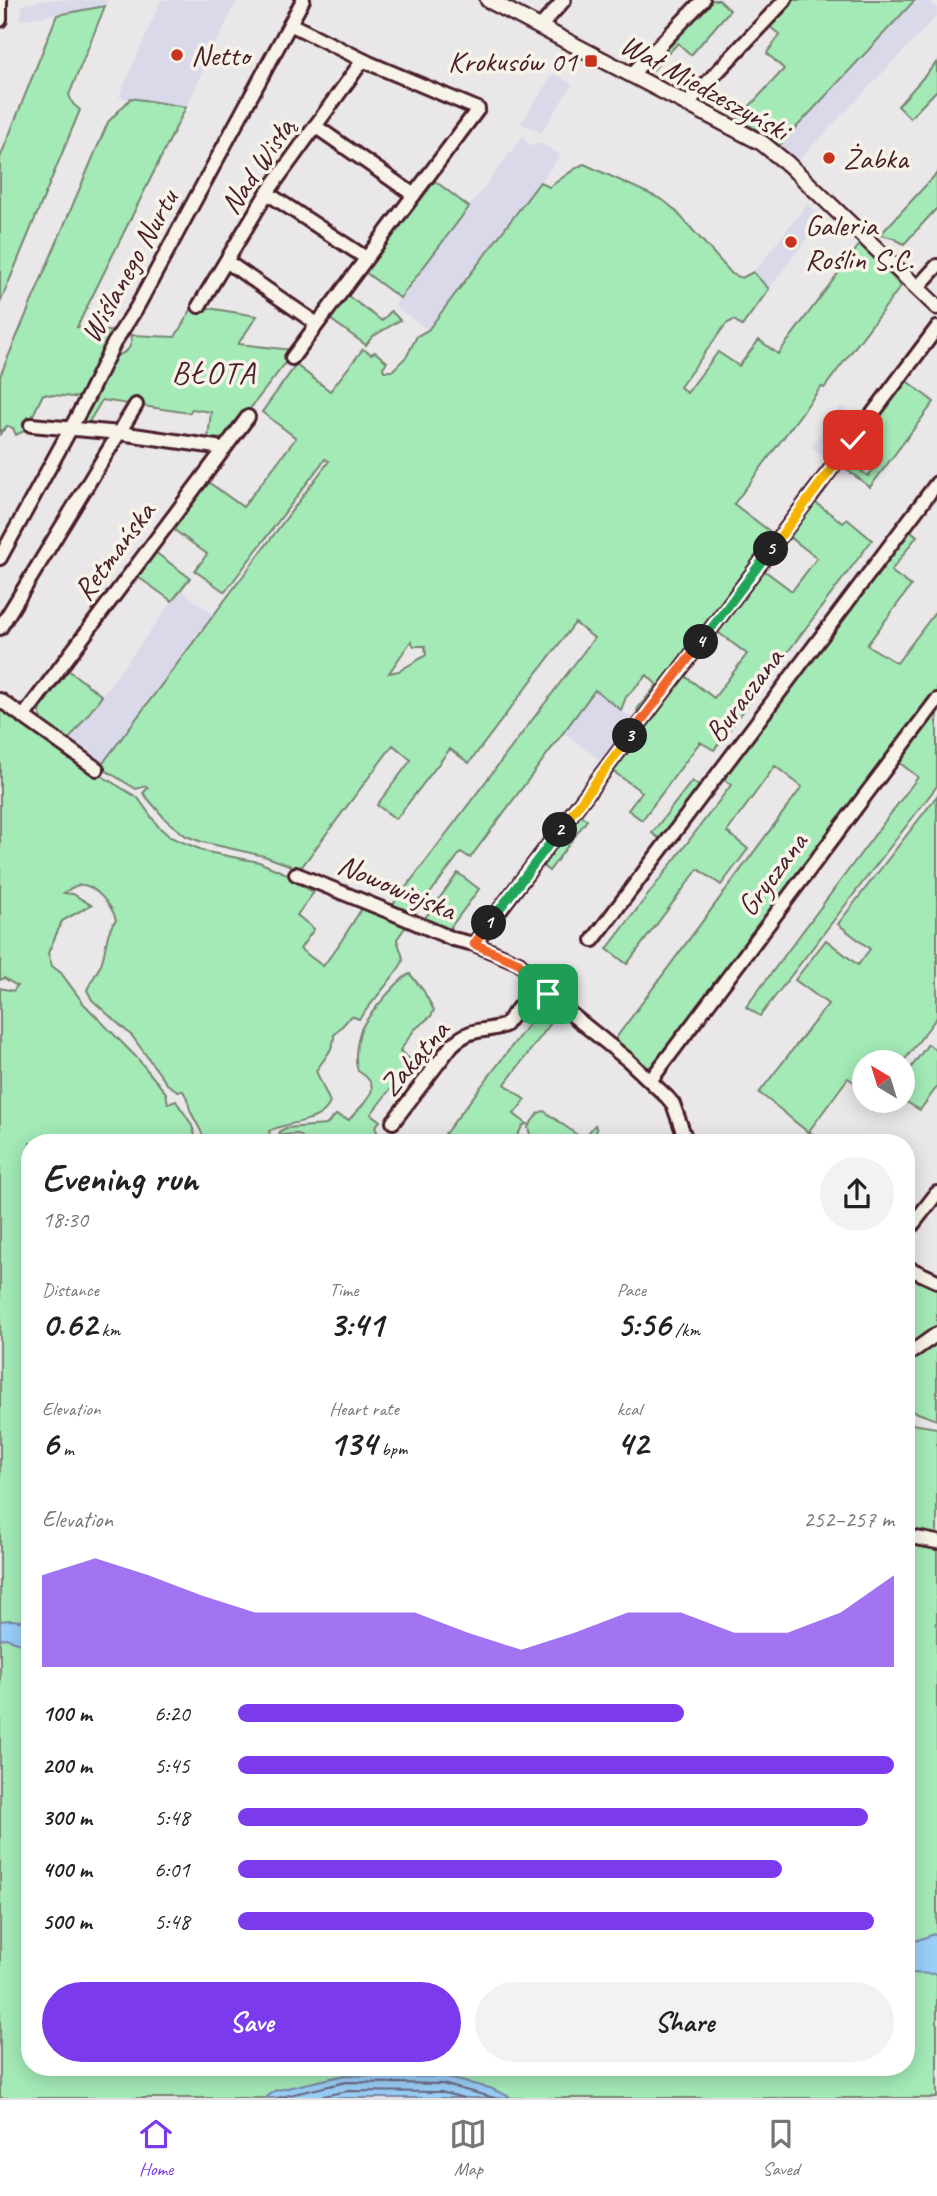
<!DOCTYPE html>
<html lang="en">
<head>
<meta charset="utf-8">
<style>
	:root { --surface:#fff; --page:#f2f2f2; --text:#222; --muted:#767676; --line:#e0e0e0; --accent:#7c3aed }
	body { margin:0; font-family:Caveat,sans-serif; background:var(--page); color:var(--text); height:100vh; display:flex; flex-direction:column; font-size:26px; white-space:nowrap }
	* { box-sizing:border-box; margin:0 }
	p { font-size:23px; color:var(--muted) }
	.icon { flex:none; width:38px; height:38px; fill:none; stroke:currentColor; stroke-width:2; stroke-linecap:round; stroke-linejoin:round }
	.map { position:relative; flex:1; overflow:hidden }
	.side { position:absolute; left:21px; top:1134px; width:894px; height:942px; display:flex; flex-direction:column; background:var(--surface); border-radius:28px; box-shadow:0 4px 18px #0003 }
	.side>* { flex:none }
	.needle { width:46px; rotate:322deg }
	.buttons { position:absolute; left:852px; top:1050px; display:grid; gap:14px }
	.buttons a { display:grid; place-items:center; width:63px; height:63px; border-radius:50%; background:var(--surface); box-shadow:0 4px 18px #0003; font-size:35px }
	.pin { position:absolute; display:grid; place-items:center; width:60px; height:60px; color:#fff; margin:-30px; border-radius:14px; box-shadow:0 4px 10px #0006 }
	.km { position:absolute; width:35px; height:35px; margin:-18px; border-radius:50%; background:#222; color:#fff; font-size:19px; line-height:35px; text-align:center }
	.round { display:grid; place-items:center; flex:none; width:74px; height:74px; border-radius:37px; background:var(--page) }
	.overview { display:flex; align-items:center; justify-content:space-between; height:119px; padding:0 21px }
	h1 { font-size:38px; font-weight:600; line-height:52px }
	.metrics { display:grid; grid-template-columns:repeat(3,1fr); gap:10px; height:119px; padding:7px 21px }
	.metrics div { display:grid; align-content:center }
	.metrics b { font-size:35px; font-weight:600 }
	.metrics small { font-size:19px; font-weight:400 }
	.metrics p { font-size:19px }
	.chart { height:196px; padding:14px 21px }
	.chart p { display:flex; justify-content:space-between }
	.chart svg { width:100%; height:126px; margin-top:7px; fill:var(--accent); opacity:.7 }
	.primary-button { display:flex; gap:14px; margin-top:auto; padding:14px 21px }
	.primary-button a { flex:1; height:80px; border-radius:42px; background:var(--accent); color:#fff; font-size:28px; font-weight:600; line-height:80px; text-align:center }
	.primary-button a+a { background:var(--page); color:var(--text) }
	ul { padding:0 21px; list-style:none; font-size:23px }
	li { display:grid; grid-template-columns:112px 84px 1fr; align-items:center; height:52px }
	li i { height:18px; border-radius:9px; background:var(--accent) }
	.tabs { display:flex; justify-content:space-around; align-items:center; height:98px; border-top:2px solid var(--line); background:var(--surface); font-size:19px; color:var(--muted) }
	.tabs a { display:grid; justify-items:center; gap:4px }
	.tabs .current { color:var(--accent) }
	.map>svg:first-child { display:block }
	.built { fill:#dad9ea }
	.green { fill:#a3eab7; stroke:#768471; stroke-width:2; fill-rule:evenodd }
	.water { fill:#99cef7; stroke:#7988a5; stroke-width:2 }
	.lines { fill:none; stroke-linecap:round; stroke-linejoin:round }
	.shore { stroke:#6a657d; stroke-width:2 }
	.minor-casing { stroke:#4a1f2b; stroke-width:18 }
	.major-casing { stroke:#4a1f2b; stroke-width:19 }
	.minor { stroke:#f7f3e8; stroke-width:12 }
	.major { stroke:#f7f3e8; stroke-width:14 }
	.split-1-casing { stroke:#fff; stroke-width:14 }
	.split-2-casing { stroke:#fff; stroke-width:14 }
	.split-3-casing { stroke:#fff; stroke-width:14 }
	.split-4-casing { stroke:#fff; stroke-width:14 }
	.split-5-casing { stroke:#fff; stroke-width:14 }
	.split-6-casing { stroke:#fff; stroke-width:14 }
	.split-1 { stroke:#f0652b; stroke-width:9 }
	.split-2 { stroke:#22a559; stroke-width:9 }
	.split-3 { stroke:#f5b400; stroke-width:9 }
	.split-4 { stroke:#f0652b; stroke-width:9 }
	.split-5 { stroke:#22a559; stroke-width:9 }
	.split-6 { stroke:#f5b400; stroke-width:9 }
	.poi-dot { fill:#c8321e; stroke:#f7f3e8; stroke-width:2.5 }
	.labels { text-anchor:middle; stroke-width:7; stroke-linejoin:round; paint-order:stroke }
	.poi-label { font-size:30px; fill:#4a1f2b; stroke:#f7f3e8; text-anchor:start }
	.street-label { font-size:30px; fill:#4a1f2b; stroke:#f7f3e8 }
	.neighbourhood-label { font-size:32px; letter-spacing:2px; fill:#4a1f2b; stroke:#f7f3e8 }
</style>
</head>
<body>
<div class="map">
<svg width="937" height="2098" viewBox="0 0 937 2098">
	<rect width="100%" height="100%" fill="#eae7e9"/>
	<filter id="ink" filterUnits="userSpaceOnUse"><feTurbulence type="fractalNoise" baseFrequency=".0143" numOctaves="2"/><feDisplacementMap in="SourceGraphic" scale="14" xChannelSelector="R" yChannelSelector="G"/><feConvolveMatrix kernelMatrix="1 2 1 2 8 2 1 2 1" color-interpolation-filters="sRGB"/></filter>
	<g filter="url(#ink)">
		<!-- built -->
		<path class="built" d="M49,0H108L105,6L20,20L23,4Z
			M161,0H237L186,107L119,97Z
			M915,0H928L937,9V16L799,160L779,146Z
			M554,73L572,85L541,133L521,123Z
			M523,136L526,137L525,141L533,146L537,142L561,155L428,330L394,306Z
			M807,204L823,218L769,289L754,272Z
			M841,406L862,421L828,459L811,447Z
			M181,590L214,615L100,767L67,742Z
			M595,690L636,721L604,763L563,732Z"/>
		<!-- green -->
		<path class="green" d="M708,0H719L730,10L691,55L678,43L652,71L649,63Z
			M788,0H915L779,146L761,131L737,120L784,69L767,53L780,35L769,26L755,41L753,38Z
			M105,6L69,95L73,104L80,110L0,303V158L57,15Z
			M937,62V90L910,118L898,106Z
			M131,98L186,107L77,327L116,332L83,398L43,394L26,430L16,435L13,428L7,426L0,434V376L108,122Z
			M584,164L663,200L675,210L732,274L742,278L753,272L769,289L742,326L734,320L726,324L680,387L687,393L718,352L739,366L759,340L778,354L860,244L901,286L824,388L821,387L734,504L776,536L641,715L637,711L638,708L657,685L647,675L626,697L621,710L595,690L470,858L461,852L413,916L391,907L594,638L575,623L469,763L450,749L396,819L377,805L411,760L393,745L300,869L264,856L202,842L186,836L166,820L143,793L148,788L146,786L136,789L100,767L329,461L325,459L225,592L195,571L207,554L173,529L208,482L243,507L296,438L262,412L296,365L330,391L363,349L371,354L375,352L387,362L383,367L384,371H392L407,356L417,336L428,330L540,182L549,187C559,181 575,167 584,164ZM411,641L414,646H425L426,655L399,671L389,673Z
			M937,173V208L904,244L893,238L880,235Z
			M435,181L469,207L400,298L365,272Z
			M348,296L382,321L391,311L400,320L372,337L366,345L330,319Z
			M195,303L202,307L257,316L238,344L293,350L290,357L229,436L223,439L208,438L211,412L192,409L189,413L102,400L86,427L80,424L79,419L108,370L111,359C126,350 130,355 132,335L175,337Z
			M904,379L934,402L870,487L842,466L846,460L868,476L878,464L877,455L860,442L869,430L867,428Z
			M812,500L843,523L847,519L872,540L714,750L700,742L642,820L628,810L642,792L610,769L682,674L714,698L747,654L715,630L761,568L792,591L817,558L786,534Z
			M906,527L917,536L891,571L911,586L867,645L897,663L937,610V693L652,1074L613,1042L802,787L775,766L727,832L748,849L721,885L698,869L627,964L607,949L731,785L719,776Z
			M155,552L190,578L172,601L138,577Z
			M68,670L102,696L67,742C52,733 43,728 39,711Z
			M937,705V786L760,1016L746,1007L918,777L896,760Z
			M0,706L77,761L138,798L158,826L170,837L207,852L259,862L294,877L291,880L314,892L297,915L314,929L300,949L323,966L338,946L364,905L407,925L397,939C398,945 403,954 403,960C404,966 365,1010 359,1019L351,1016L334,1035C335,1048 323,1060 316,1071L330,1102C323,1124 287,1121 269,1131L272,1143H205C202,1129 196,1124 191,1112C187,1103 190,1101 183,1091H178L167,1084L132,1036L92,1000L87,990C91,981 97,973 101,964C107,949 105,932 116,920C113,907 94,883 79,885C74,886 68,890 64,893L73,894L91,905L62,921L48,953L52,966L61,973L84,1004L138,1059L166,1093L168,1104L176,1101C184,1114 197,1127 195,1143H30V2067H906V1540L937,1546V2098H0V988L13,991L17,986L4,978L0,980Z
			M692,781L703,789L664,842L652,833Z
			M937,796V1017L903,1062H864V1089L848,1078L809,1131L822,1143H800L808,1132C790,1119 777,1105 759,1093L828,1004L795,980L826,940L858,965L870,949L838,924Z
			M576,812L587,820L549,871L539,863Z
			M458,873L479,889L447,932L422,922Z
			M410,974L423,990L434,1010L431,1016L414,1030L400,1051L412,1061L371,1114L380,1121L375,1127L378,1134L387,1136L382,1143H301L302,1137L298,1134L279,1135L280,1131L286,1128L326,1125L336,1115L349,1120C364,1102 387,1088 358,1071C354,1060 357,1043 360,1032C363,1021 399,978 410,974Z
			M547,1000L560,1011L505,1084L525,1100L514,1114L527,1124L523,1125L513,1143H438Z
			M928,1044L937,1051V1087L920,1110L903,1100V1079Z
			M544,1111L583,1139L595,1125L597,1130L590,1143H532L528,1127L538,1113Z
			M906,1273L937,1285V1331L906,1353Z
			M937,1338V1420L907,1409V1360Z
			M906,1423L937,1428V1537L907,1531Z"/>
		<!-- water -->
		<path class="water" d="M11,1620L30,1622V1647L6,1638L0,1639V1621Z
			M937,1933V1974L907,1973V1944Z
			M345,2075L443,2077L490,2088L512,2098H266L274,2091Z"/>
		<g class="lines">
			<!-- shore -->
			<path class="shore" d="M277,2098L346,2082L442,2084L495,2098
				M314,2098L347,2091L441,2092L464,2098"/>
			<!-- minor casing -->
			<g class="minor-casing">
				<path id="minor" d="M0,20V0
					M290,24L369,63L478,109L292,358
					M540,27L564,0
					M632,74L703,0
					M688,103L785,0
					M315,126L414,195
					M267,193L366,258
					M226,261L317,324
					M917,288L937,266
					M199,306L267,193L363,60
					M31,425L120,433L216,447L222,451
					M0,558L85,402L114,343L137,307L303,0
					M0,628L136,405
					M0,700L97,769
					M23,717L248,417
					M296,874L395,914L453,939L474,944L519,963L561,1006L628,1060L667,1097L673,1104L687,1143
					M593,940L937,483
					M474,944L937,328
					M650,1081L937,700
					M393,1122L452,1045C474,1025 482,1034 505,1025L538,983
					M906,1233L937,1193
					M906,1267L937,1281
					M906,1356L937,1334
					M906,1536L937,1542"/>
			</g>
			<!-- major casing -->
			<g class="major-casing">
				<path id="major" d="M488,0L762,143L788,164L937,307"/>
			</g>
			<!-- minor -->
			<use href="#minor" class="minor"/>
			<!-- major -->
			<use href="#major" class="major"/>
		</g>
	</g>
	<g class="lines" filter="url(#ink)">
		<!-- split-1 casing -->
		<g class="split-1-casing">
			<path id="split-1" d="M489,923L474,944L519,963L548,994"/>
		</g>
		<!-- split-2 casing -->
		<g class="split-2-casing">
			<path id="split-2" d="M489,923L560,830"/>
		</g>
		<!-- split-3 casing -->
		<g class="split-3-casing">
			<path id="split-3" d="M560,830L630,736"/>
		</g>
		<!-- split-4 casing -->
		<g class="split-4-casing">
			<path id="split-4" d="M630,736L701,642"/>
		</g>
		<!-- split-5 casing -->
		<g class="split-5-casing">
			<path id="split-5" d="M701,642L771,549"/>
		</g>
		<!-- split-6 casing -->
		<g class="split-6-casing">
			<path id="split-6" d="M771,549L853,440"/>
		</g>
		<!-- split-1 -->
		<use href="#split-1" class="split-1"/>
		<!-- split-2 -->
		<use href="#split-2" class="split-2"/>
		<!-- split-3 -->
		<use href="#split-3" class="split-3"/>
		<!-- split-4 -->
		<use href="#split-4" class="split-4"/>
		<!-- split-5 -->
		<use href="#split-5" class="split-5"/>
		<!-- split-6 -->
		<use href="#split-6" class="split-6"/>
	</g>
	<!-- markers -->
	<g class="poi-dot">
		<circle cx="177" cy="55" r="7"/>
		<rect x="584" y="54" width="14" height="14" rx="3.5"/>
		<circle cx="829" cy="158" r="7"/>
		<circle cx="791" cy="242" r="7"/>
	</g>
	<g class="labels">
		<!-- poi labels -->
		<g class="poi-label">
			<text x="191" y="65">Netto</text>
			<text x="577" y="71" text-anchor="end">Krokusów 01</text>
			<text x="843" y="168">Żabka</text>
			<text x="805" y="235">Galeria<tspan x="805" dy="34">Roślin S.C.</tspan></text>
		</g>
		<!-- street labels -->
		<g class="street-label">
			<text transform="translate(705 87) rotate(29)" y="10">Wał Miedzeszyński</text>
			<text transform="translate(257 166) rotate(-56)" y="10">Nad Wisłą</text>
			<text transform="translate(129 266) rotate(-61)" y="10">Wiślanego Nurtu</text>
			<text transform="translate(114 551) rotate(-53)" y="10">Retmańska</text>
			<text transform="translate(744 695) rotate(-53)" y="10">Buraczana</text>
			<text transform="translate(772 874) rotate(-53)" y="10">Gryczana</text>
			<text transform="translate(397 887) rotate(23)" y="10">Nowowiejska</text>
			<text transform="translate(414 1058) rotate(-49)" y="10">Zakątna</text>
		</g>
		<!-- neighbourhood labels -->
		<g class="neighbourhood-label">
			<text x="214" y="383">BŁOTA</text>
		</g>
	</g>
</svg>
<div class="buttons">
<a><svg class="needle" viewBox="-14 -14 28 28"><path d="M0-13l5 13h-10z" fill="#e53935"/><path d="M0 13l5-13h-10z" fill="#767676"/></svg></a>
</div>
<div class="pin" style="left:548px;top:994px;background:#1e9e55"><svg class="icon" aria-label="arrive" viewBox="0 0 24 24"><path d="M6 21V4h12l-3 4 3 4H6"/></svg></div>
<div class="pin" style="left:853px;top:440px;background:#d93025"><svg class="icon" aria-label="check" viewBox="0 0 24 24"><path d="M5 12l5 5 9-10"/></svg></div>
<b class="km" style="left:489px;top:923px">1</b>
<b class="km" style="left:560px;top:830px">2</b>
<b class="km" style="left:630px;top:736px">3</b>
<b class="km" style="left:701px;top:642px">4</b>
<b class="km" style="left:771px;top:549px">5</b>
<section class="side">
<div class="overview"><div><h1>Evening run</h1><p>18:30</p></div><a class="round"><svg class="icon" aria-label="share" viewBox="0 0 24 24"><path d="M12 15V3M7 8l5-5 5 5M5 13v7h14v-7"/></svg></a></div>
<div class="metrics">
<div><p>Distance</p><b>0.62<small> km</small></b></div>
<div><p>Time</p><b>3:41</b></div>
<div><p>Pace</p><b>5:56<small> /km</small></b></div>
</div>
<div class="metrics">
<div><p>Elevation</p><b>6<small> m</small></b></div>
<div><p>Heart rate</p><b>134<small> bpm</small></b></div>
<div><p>kcal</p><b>42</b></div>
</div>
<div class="chart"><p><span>Elevation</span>252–257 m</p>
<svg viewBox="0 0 160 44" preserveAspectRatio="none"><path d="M0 44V12L10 6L20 12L30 19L40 25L50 25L60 25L70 25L80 32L90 38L100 32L110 25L120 25L130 32L140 32L150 25L160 12V44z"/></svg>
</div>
<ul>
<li><b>100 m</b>6:20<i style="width:68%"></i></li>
<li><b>200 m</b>5:45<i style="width:100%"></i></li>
<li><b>300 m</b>5:48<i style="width:96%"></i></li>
<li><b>400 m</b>6:01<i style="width:83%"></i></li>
<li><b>500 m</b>5:48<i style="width:97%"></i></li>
</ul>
<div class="primary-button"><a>Save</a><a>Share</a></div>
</section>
</div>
<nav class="tabs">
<a class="current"><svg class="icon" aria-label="home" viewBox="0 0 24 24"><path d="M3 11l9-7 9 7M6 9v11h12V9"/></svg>Home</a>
<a><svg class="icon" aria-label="map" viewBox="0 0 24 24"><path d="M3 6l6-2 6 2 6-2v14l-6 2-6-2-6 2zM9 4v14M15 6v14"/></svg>Map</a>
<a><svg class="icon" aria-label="saved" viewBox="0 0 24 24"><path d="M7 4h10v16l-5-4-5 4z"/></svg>Saved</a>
</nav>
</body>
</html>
